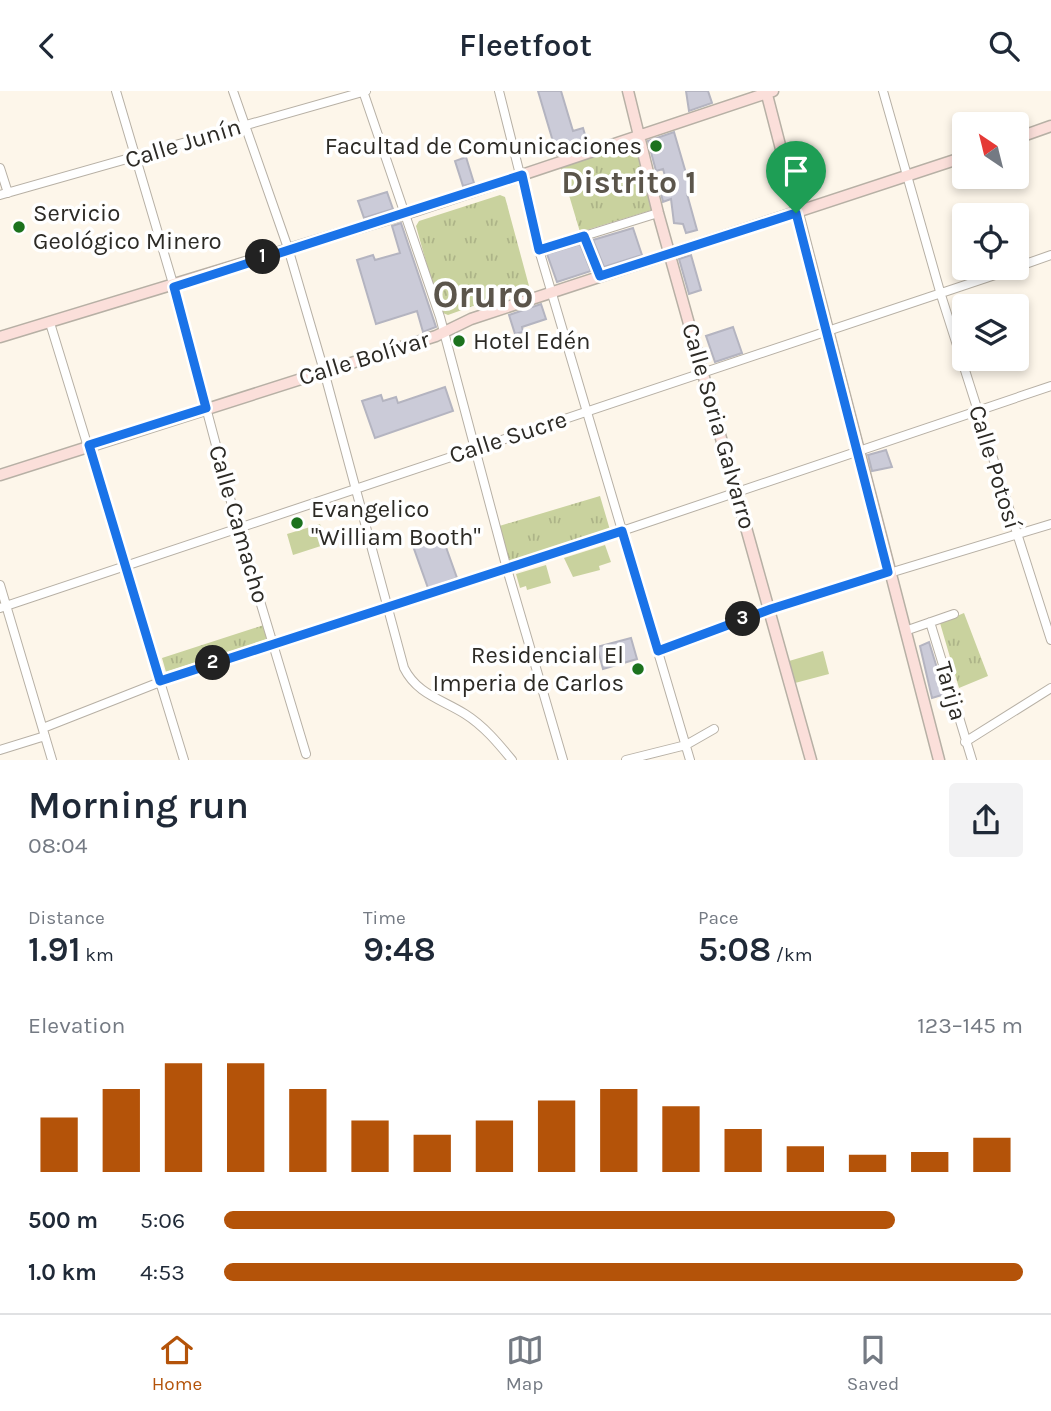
<!DOCTYPE html>
<html lang="en">
<head>
<meta charset="utf-8">
<style>
	:root { --surface:#fff; --page:#f2f2f3; --text:#1f2937; --muted:#747a83; --line:#e0e1e3; --accent:#b45309 }
	body { margin:0; font-family:Karla,sans-serif; background:var(--page); color:var(--text); height:100vh; display:flex; flex-direction:column; font-size:26px; white-space:nowrap }
	* { box-sizing:border-box; margin:0 }
	p { font-size:23px; color:var(--muted) }
	.icon { flex:none; width:38px; height:38px; fill:none; stroke:currentColor; stroke-width:2; stroke-linecap:round; stroke-linejoin:round }
	.map { position:relative; height:669px; overflow:hidden }
	.sheet { display:flex; flex-direction:column; background:var(--surface); flex:1 }
	.sheet>* { flex:none }
	.needle { width:46px; rotate:325deg }
	.controls { position:absolute; left:952px; top:21px; display:grid; gap:14px }
	.controls a { display:grid; place-items:center; width:77px; height:77px; border-radius:7px; background:var(--surface); box-shadow:0 4px 10px #0003; font-size:35px }
	.pin { position:absolute; display:grid; place-items:center; width:60px; height:60px; color:#fff; margin:-72px -30px; border-radius:50% 50% 50% 0; rotate:-45deg; box-shadow:0 0 7px #0007 }
	.pin .icon { rotate:45deg }
	.km { position:absolute; width:35px; height:35px; margin:-18px; border-radius:50%; background:#222; color:#fff; font-size:19px; line-height:35px; text-align:center }
	.round { display:grid; place-items:center; flex:none; width:74px; height:74px; border-radius:7px; background:var(--page) }
	.headline { display:flex; align-items:center; justify-content:space-between; height:119px; padding:0 28px }
	h1 { font-size:38px; font-weight:600; line-height:52px }
	.metrics { display:grid; grid-template-columns:repeat(3,1fr); gap:10px; height:119px; padding:7px 28px }
	.metrics div { display:grid; align-content:center }
	.metrics b { font-size:35px; font-weight:600 }
	.metrics small { font-size:19px; font-weight:400 }
	.metrics p { font-size:19px }
	.chart { height:196px; padding:14px 28px }
	.chart p { display:flex; justify-content:space-between }
	.chart svg { width:100%; height:126px; margin-top:7px; stroke:var(--accent); stroke-width:6 }
	ul { padding:0 28px; list-style:none; font-size:23px }
	li { display:grid; grid-template-columns:112px 84px 1fr; align-items:center; height:52px }
	li i { height:18px; border-radius:9px; background:var(--accent) }
	header { display:flex; justify-content:space-between; align-items:center; height:91px; padding:0 28px; background:var(--surface); font-size:32px; font-weight:600 }
	.menu { display:flex; justify-content:space-around; align-items:center; height:98px; border-top:2px solid var(--line); background:var(--surface); font-size:19px; color:var(--muted) }
	.menu a { display:grid; justify-items:center; gap:4px }
	.menu .current { color:var(--accent) }
	.map>svg:first-child { display:block }
	.green { fill:#c9d29e }
	.park { fill:url(#park-tufts) }
	.building { fill:#cbcbd8; stroke:#b4b4c0; stroke-width:2 }
	.lines { fill:none; stroke-linecap:round; stroke-linejoin:round }
	.street-casing { stroke:#b7b0a5; stroke-width:10 }
	.secondary-casing { stroke:#b7b0a5; stroke-width:13 }
	.street { stroke:#fff; stroke-width:8 }
	.secondary { stroke:#fbdfda; stroke-width:10 }
	.route-casing { stroke:#fff; stroke-width:14 }
	.route { stroke:#1a73e8; stroke-width:9 }
	.poi-dot { fill:#1c721d; stroke:#fff; stroke-width:2.5 }
	.labels { text-anchor:middle; stroke-width:7; stroke-linejoin:round; paint-order:stroke }
	.street-label { font-size:24px; fill:#2c2a25; stroke:#fff }
	.poi-label { font-size:24px; fill:#2c2a25; stroke:#fff; text-anchor:start }
	.district-label { font-size:32px; font-weight:bold; fill:#5b554b; stroke:#fff }
	.town-label { font-size:38px; font-weight:bold; fill:#5b554b; stroke:#fff }
</style>
</head>
<body>
<header><svg class="icon" aria-label="back" viewBox="0 0 24 24"><path d="M15 5l-7 7 7 7"/></svg>Fleetfoot<svg class="icon" aria-label="search" viewBox="0 0 24 24"><circle cx="10" cy="10" r="6"/><path d="M15 15l6 6"/></svg></header>
<div class="map">
<svg width="1051" height="669" viewBox="0 0 1051 669">
	<defs>
		<pattern id="park-tufts" width="24" height="20" patternUnits="userSpaceOnUse" patternTransform="scale(1.75)"><rect width="24" height="20" fill="#c9d29e"/><path d="M3 7l-1-3M5 7V3M7 7l1-3M15 17l-1-3M17 17v-4M19 17l1-3" fill="none" stroke="#adb488"/></pattern>
	</defs>
	<rect width="100%" height="100%" fill="#fdf6ea"/>
	<!-- green -->
	<path class="green" d="M320,433L327,453L293,464L287,443Z
		M605,454L611,471L599,475L600,479L573,486L564,467Z
		M546,474L551,492L527,499L526,495L520,497L516,483Z
		M823,560L829,583L795,592L789,570Z"/>
	<!-- park -->
	<path class="park" d="M631,52L636,54L652,119L580,141L560,74Z
		M500,104L505,106L529,195L448,224L440,221L416,135L419,130Z
		M600,405L610,439L506,474L496,436Z
		M964,522L988,585L959,597L940,532Z
		M264,534L268,548L166,581L162,567Z"/>
	<!-- building -->
	<path class="building" d="M538,0H561L573,40L583,37L588,54L557,64Z
		M686,0H708L712,12L689,20Z
		M674,41L688,89L692,88L695,101L687,103L697,139L686,142L683,133L674,132L671,108L663,111L660,98L668,95L663,78L656,80L648,50Z
		M466,66L474,92L463,95L455,70Z
		M387,101L393,118L364,127L358,110Z
		M401,132L436,236L423,241L417,220L376,233L357,169L373,164L375,169L400,162L392,135Z
		M633,137L642,164L604,176L593,149Z
		M580,153L591,180L557,191L547,163Z
		M691,164L701,199L689,203L679,168Z
		M541,213L546,228L522,236L523,241L515,243L509,224Z
		M733,236L742,262L715,271L706,245Z
		M445,296L453,320L375,347L362,310L381,304L383,310L396,306L398,312Z
		M886,359L892,376L872,380L868,364Z
		M442,445L457,487L428,497L413,455Z
		M631,547L637,568L603,578L597,556Z
		M929,551L945,603L932,607L920,555Z"/>
	<g class="lines">
		<!-- street casing -->
		<g class="street-casing">
			<path id="street" d="M116,0L174,196L238,437L306,663
				M233,0L288,157L324,280L404,577C417,603 441,608 465,623C484,635 498,652 512,669
				M363,0L440,226L507,478L563,669
				M499,0L539,159L690,669
				M883,0L941,204L1051,549
				M0,77L8,102
				M0,104L366,0
				M584,145L600,185
				M539,159L658,122
				M1017,176L1051,164
				M50,232L184,669
				M0,494L52,669
				M0,517L1016,177
				M930,531L972,669
				M905,540L954,523
				M658,560L771,518L1051,433
				M43,637L160,591L622,440L1051,295
				M965,651L1051,597
				M0,659L45,645
				M626,669L686,654L714,638"/>
		</g>
		<!-- secondary casing -->
		<g class="secondary-casing">
			<path id="secondary" d="M628,0L658,122L811,669
				M766,0L939,669
				M1017,47L1051,35
				M0,246L414,120L773,0
				M0,384L436,245L471,228L964,66"/>
		</g>
		<!-- street -->
		<use href="#street" class="street"/>
		<!-- secondary -->
		<use href="#secondary" class="secondary"/>
	</g>
	<g class="lines">
		<!-- route casing -->
		<g class="route-casing">
			<path id="route" d="M522,84L539,159L584,145L600,185L796,122L888,481L771,518L658,560L622,440L160,590L89,354L206,317L174,196Z"/>
		</g>
		<!-- route -->
		<use href="#route" class="route"/>
	</g>
	<!-- markers -->
	<g class="poi-dot">
		<circle cx="656" cy="55" r="7"/>
		<circle cx="19" cy="136" r="7"/>
		<circle cx="459" cy="250" r="7"/>
		<circle cx="297" cy="432" r="7"/>
		<circle cx="638" cy="578" r="7"/>
	</g>
	<g class="labels">
		<!-- street labels -->
		<g class="street-label">
			<text transform="translate(183 52) rotate(-17)" y="8">Calle Junín</text>
			<text transform="translate(364 267) rotate(-17)" y="8">Calle Bolívar</text>
			<text transform="translate(719 335) rotate(74)" y="8">Calle Soria Galvarro</text>
			<text transform="translate(508 346) rotate(-18)" y="8">Calle Sucre</text>
			<text transform="translate(995 376) rotate(73)" y="8">Calle Potosí</text>
			<text transform="translate(239 433) rotate(74)" y="8">Calle Camacho</text>
			<text transform="translate(951 600) rotate(74)" y="8">Tarija</text>
		</g>
		<!-- poi labels -->
		<g class="poi-label">
			<text x="642" y="63" text-anchor="end">Facultad de Comunicaciones</text>
			<text x="33" y="130">Servicio<tspan x="33" dy="28">Geológico Minero</tspan></text>
			<text x="473" y="258">Hotel Edén</text>
			<text x="311" y="426">Evangelico<tspan x="311" dy="28">"William Booth"</tspan></text>
			<text x="624" y="572" text-anchor="end">Residencial El<tspan x="624" dy="28">Imperia de Carlos</tspan></text>
		</g>
		<!-- district labels -->
		<g class="district-label">
			<text x="629" y="102">Distrito 1</text>
		</g>
		<!-- town labels -->
		<g class="town-label">
			<text x="483" y="216">Oruro</text>
		</g>
	</g>
</svg>
<div class="controls">
<a><svg class="needle" viewBox="-14 -14 28 28"><path d="M0-13l5 13h-10z" fill="#e53935"/><path d="M0 13l5-13h-10z" fill="#747a83"/></svg></a>
<a><svg class="icon" aria-label="locate" viewBox="0 0 24 24"><circle cx="12" cy="12" r="6"/><path d="M12 2v4M12 18v4M2 12h4M18 12h4"/></svg></a>
<a><svg class="icon" aria-label="layers" viewBox="0 0 24 24"><path d="M12 4l9 5-9 5-9-5zM3 14l9 5 9-5"/></svg></a>
</div>
<div class="pin" style="left:796px;top:122px;background:#1e9e55"><svg class="icon" aria-label="arrive" viewBox="0 0 24 24"><path d="M6 21V4h12l-3 4 3 4H6"/></svg></div>
<b class="km" style="left:263px;top:166px">1</b>
<b class="km" style="left:213px;top:572px">2</b>
<b class="km" style="left:743px;top:528px">3</b>
</div>
<section class="sheet">
<div class="headline"><div><h1>Morning run</h1><p>08:04</p></div><a class="round"><svg class="icon" aria-label="share" viewBox="0 0 24 24"><path d="M12 15V3M7 8l5-5 5 5M5 13v7h14v-7"/></svg></a></div>
<div class="metrics">
<div><p>Distance</p><b>1.91<small> km</small></b></div>
<div><p>Time</p><b>9:48</b></div>
<div><p>Pace</p><b>5:08<small> /km</small></b></div>
</div>
<div class="chart"><p><span>Elevation</span>123–145 m</p>
<svg viewBox="0 0 160 44" preserveAspectRatio="none"><path d="M5 44V25M15 44V15M25 44V6M35 44V6M45 44V15M55 44V26M65 44V31M75 44V26M85 44V19M95 44V15M105 44V21M115 44V29M125 44V35M135 44V38M145 44V37M155 44V32"/></svg>
</div>
<ul>
<li><b>500 m</b>5:06<i style="width:84%"></i></li>
<li><b>1.0 km</b>4:53<i style="width:100%"></i></li>
</ul>
</section>
<nav class="menu">
<a class="current"><svg class="icon" aria-label="home" viewBox="0 0 24 24"><path d="M3 11l9-7 9 7M6 9v11h12V9"/></svg>Home</a>
<a><svg class="icon" aria-label="map" viewBox="0 0 24 24"><path d="M3 6l6-2 6 2 6-2v14l-6 2-6-2-6 2zM9 4v14M15 6v14"/></svg>Map</a>
<a><svg class="icon" aria-label="saved" viewBox="0 0 24 24"><path d="M7 4h10v16l-5-4-5 4z"/></svg>Saved</a>
</nav>
</body>
</html>
